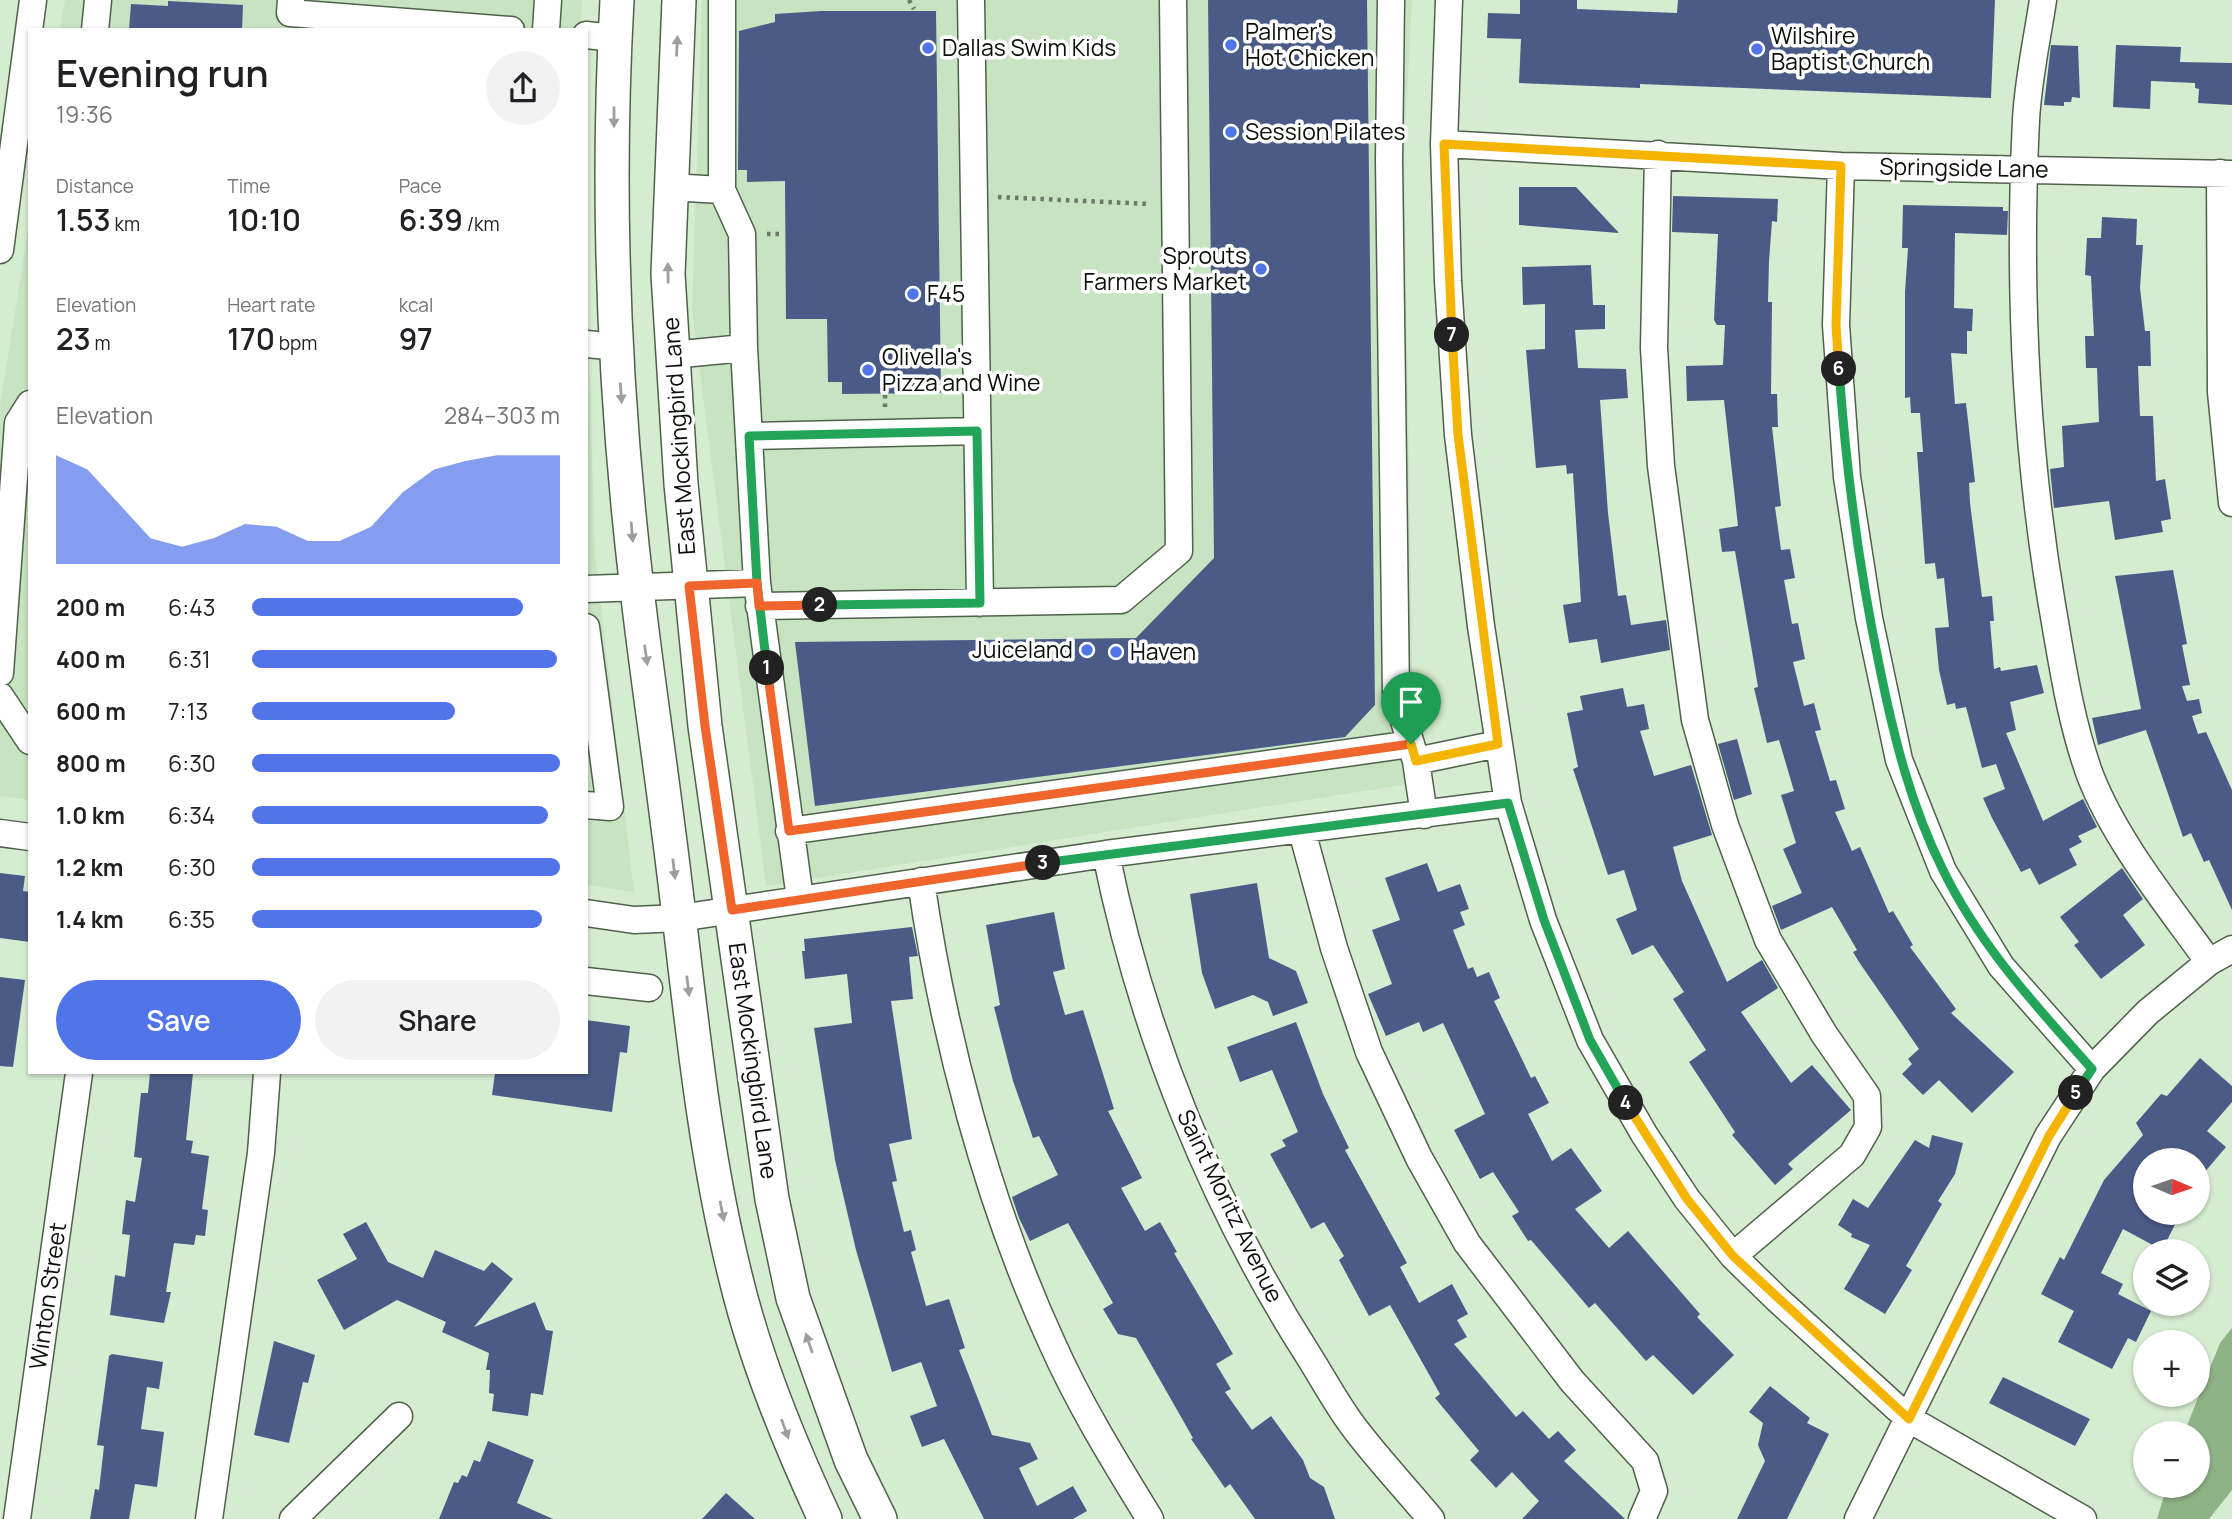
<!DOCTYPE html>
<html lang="en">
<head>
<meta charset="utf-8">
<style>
	:root { --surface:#fff; --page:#f2f2f2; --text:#202124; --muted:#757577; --accent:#5274e9 }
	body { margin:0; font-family:Manrope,sans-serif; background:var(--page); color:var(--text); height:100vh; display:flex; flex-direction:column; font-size:26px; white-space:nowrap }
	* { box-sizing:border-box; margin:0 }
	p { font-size:23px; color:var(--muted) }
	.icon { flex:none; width:38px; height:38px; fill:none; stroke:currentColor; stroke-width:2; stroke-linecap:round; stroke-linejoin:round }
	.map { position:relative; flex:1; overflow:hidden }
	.drawer { position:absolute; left:28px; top:28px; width:560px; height:1046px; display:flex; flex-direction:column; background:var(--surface); border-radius:0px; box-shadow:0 2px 5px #0004 }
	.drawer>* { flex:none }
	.needle { width:46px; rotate:92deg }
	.controls { position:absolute; left:2133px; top:1148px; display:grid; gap:14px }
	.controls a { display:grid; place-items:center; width:77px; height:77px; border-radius:50%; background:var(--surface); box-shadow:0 2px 5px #0004; font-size:35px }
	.pin { position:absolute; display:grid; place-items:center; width:60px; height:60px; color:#fff; margin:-72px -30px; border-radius:50% 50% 50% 0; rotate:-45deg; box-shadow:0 0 7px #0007 }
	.pin .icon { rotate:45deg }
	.km { position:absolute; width:35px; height:35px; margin:-18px; border-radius:50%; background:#222; color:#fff; font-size:19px; line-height:35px; text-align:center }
	.round { display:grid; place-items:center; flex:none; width:74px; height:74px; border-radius:37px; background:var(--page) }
	.headline { display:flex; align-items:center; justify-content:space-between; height:119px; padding:0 28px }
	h1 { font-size:38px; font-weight:600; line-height:52px }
	.figures { display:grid; grid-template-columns:repeat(3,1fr); gap:10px; height:119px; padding:7px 28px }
	.figures div { display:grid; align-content:center }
	.figures b { font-size:30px; font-weight:600 }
	.figures small { font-size:19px; font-weight:400 }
	.figures p { font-size:19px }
	.chart { height:196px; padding:14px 28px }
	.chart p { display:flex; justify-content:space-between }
	.chart svg { width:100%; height:126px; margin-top:7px; fill:var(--accent); opacity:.7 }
	.primary-button { display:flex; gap:14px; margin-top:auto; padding:14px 28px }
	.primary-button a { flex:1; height:80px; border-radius:42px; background:var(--accent); color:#fff; font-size:28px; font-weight:600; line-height:80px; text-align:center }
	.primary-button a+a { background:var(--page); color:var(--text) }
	ul { padding:0 28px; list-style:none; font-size:23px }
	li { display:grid; grid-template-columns:112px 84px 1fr; align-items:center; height:52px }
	li i { height:18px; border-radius:9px; background:var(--accent) }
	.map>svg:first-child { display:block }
	.built { fill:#c7e3c1 }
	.water { fill:#8eb386 }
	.building { fill:#4b5b88 }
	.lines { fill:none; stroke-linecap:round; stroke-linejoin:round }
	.minor-casing { stroke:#4e614a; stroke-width:29 }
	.major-casing { stroke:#4e614a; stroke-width:36 }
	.path { stroke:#6a7866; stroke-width:4.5; stroke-dasharray:3.5 5; stroke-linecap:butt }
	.minor { stroke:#fff; stroke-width:26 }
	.major { stroke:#fff; stroke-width:33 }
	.oneway { fill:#9d9f9c }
	.split-1-casing { stroke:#fff; stroke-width:14 }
	.split-2-casing { stroke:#fff; stroke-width:14 }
	.split-3-casing { stroke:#fff; stroke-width:14 }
	.split-4-casing { stroke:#fff; stroke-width:14 }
	.split-5-casing { stroke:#fff; stroke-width:14 }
	.split-6-casing { stroke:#fff; stroke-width:14 }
	.split-7-casing { stroke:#fff; stroke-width:14 }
	.split-8-casing { stroke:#fff; stroke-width:14 }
	.split-1 { stroke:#f0652b; stroke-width:9 }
	.split-2 { stroke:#22a559; stroke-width:9 }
	.split-3 { stroke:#f0652b; stroke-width:9 }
	.split-4 { stroke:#22a559; stroke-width:9 }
	.split-5 { stroke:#f5b400; stroke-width:9 }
	.split-6 { stroke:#22a559; stroke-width:9 }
	.split-7 { stroke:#f5b400; stroke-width:9 }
	.split-8 { stroke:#f5b400; stroke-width:9 }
	.poi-dot { fill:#5274e9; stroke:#fff; stroke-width:2.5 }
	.labels { text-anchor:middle; stroke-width:7; stroke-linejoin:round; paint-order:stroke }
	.poi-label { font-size:23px; fill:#091007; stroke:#fff; text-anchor:start }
	.street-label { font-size:23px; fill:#091007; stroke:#fff }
</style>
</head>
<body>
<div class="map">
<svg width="2232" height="1519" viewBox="0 0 2232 1519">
	<rect width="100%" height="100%" fill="#d6ecd1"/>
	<!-- built -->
	<path class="built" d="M65,0H582L580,30H60Z
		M702,0H1412L1404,151L1414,783L766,886L692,311Z
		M30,219V800L0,796V405Z
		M586,266L595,554L634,892L586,885Z"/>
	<!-- water -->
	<path class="water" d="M2232,1328V1490L2209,1519H2157L2167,1486H2198V1433H2184L2220,1343Z"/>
	<!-- building -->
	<path class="building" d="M1208,0H1367L1375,705L1345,737L815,806L795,642L1136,638L1214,558Z
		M1520,0H1577V9L1677,13L1678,0H1995L1991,98L1640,84V88L1519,83L1521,39L1487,38L1488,13L1520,14Z
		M168,1L243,5L242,30H129L131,4L168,6Z
		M821,11H936L941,393L842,394V382H828L827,319H786L785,181L747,182V170H738L739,31L775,22V14Z
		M2051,45L2078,46L2080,98L2072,97L2071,102H2064V106L2044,105Z
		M2116,45L2181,47L2180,62L2232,63V105L2198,103L2199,89L2195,88V83L2151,81L2150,109L2113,107Z
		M1519,187H1576L1619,233L1519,225Z
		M1673,196L1778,199L1777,222L1772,221L1769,261L1768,302H1772L1771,394H1777L1778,427H1772L1781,506L1775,507L1781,550L1790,549L1795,578L1784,580L1792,624L1798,623L1805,659L1793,662L1804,706L1814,703L1821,730L1815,731L1830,781L1836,780L1845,809L1835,812L1852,851L1860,847L1889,913L1893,911L1913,945L1910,947L1956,1009L1951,1013L2014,1072L1972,1113L1939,1080L1923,1095L1902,1074L1912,1064L1908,1059L1919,1049L1859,962L1853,952L1857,950L1832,907L1781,930L1772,906L1802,893L1783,849L1796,843L1781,795L1794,791L1779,740L1767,743L1754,688L1758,687L1735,551L1722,552L1719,529L1738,526L1724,400L1687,401L1686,366L1723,365L1725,325H1717L1714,320L1718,234L1672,232Z
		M1903,205L2003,207V211H2008L2007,235L1955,233L1954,308L1973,309L1972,331H1967V354L1951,353L1955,404L1966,403L1975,482L1969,483L1970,503L1982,597L1992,596L1994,621H1990L1994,669L2000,667L2001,671L2037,665L2044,693L2010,702L2016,730L2006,733L2043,821L2083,799L2097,827L2078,836L2082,842L2069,849L2077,865L2039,885L2030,868L2021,872L1992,818L1983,798L2005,789L1996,764L1982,768L1966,707L1956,709L1955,703L1947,705L1939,670L1935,628L1949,627L1944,578L1937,579L1935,563L1925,564L1917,452H1923L1920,413H1911L1910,397L1905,398V292L1908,248H1902Z
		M2102,217L2137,219L2136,245H2143L2140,288L2145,331H2150L2151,366H2138L2140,416H2153L2156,481L2165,479L2171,519L2161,521L2163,532L2115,540L2109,501L2054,508L2050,469L2064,467L2062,426L2099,422L2097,368H2086L2085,336H2094L2091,276L2085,275L2087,238H2101Z
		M1591,265L1593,305H1605V329L1575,330L1578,368L1626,369L1628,398L1600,400L1608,513L1618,596L1626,595L1631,625L1666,620L1670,650L1601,663L1597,639L1569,643L1563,605L1581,602L1573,473L1567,474L1566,465L1536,468L1526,350L1545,349V304L1523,305L1522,267Z
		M2173,570L2187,644L2182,645L2190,685L2182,686L2187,701L2199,699L2202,713L2192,716L2198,734L2206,732L2232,790V910L2209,860L2204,862L2191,833L2183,837L2146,730L2098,745L2092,718L2141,709L2115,576Z
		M1623,688L1627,707L1644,704L1649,729L1640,731L1654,776L1691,765L1712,835L1673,847L1682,881L1727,982L1762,960L1778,988L1741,1012L1791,1083L1812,1065L1851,1110L1788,1164L1793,1169L1775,1185L1732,1135L1735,1132L1689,1062L1706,1050L1673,999L1684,992L1653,945L1632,955L1616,919L1637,910L1624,870L1608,875L1573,769L1578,767L1567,713L1583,710L1580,696Z
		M1737,739L1752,794L1734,800L1718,744Z
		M1427,863L1438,892L1460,884L1469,909L1460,912L1465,925L1453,930L1468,969L1473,967L1477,977L1489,972L1500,998L1494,1001L1531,1078L1535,1076L1549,1103L1528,1114L1552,1161L1571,1148L1602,1191L1575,1209L1609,1248L1628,1231L1700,1314L1697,1317L1734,1355L1693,1395L1653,1355L1646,1361L1595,1303L1589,1308L1531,1240L1528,1241L1512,1216L1519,1212L1493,1172L1480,1179L1454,1130L1485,1114L1443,1023L1423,1032L1419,1022L1386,1036L1368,994L1392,984L1372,930L1400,920L1385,878Z
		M2122,868L2143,899L2123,915L2145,945L2101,979L2074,945L2079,942L2060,917Z
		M0,873L25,876L23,891L30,892V942L0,938Z
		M1257,883L1269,958L1296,971L1308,1003L1273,1016L1268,1002L1253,995L1215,1009L1202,973L1190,894Z
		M1054,912L1065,969L1053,972L1065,1015L1083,1010L1114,1109L1108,1111L1142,1178L1121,1188L1145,1231L1160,1222L1177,1252L1174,1253L1233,1354L1216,1364L1231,1389L1225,1392L1252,1430L1271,1416L1303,1460L1310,1478L1324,1487L1335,1519H1255L1230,1484L1225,1488L1191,1439L1193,1438L1136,1338L1118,1334L1103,1309L1113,1303L1068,1223L1030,1241L1019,1218L1012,1197L1058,1175L1039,1136L1033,1138L1013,1081L994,1007L1000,1005L986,925Z
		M912,927L918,956L909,957L913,999L891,1001L912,1139L889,1144L897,1181L892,1182L904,1232L911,1230L916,1250L911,1252L926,1306L949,1299L965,1348L959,1350L992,1435L1030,1443L1038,1459L1019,1468L1037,1506L1073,1486L1087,1511L1073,1519H984L944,1439L922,1447L910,1416L937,1406L921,1362L892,1372L856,1250L835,1160L814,1028L852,1023L847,974L805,979L802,951H805L804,939Z
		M0,977L25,980L13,1067L0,1066Z
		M586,1020L630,1026L627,1053L620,1052L612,1112L492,1095L495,1073H586Z
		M1296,1022L1323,1094L1349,1148L1345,1150L1407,1263L1400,1267L1419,1303L1452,1284L1468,1314L1457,1320L1467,1337L1454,1344L1516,1417L1523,1411L1549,1439L1558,1431L1576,1450L1564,1461L1625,1519H1522L1539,1501L1512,1472L1496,1488L1470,1460L1479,1451L1435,1398L1440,1394L1390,1305L1369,1316L1339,1260L1344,1256L1324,1222L1311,1229L1270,1154L1286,1146L1282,1140L1298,1132L1272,1070L1240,1082L1227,1047Z
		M2200,1058L2232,1086V1102L2207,1131L2226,1147L2198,1180V1160H2146V1213H2181L2162,1250L2123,1229L2101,1273L2123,1284L2118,1294L2151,1311L2136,1342L2128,1338L2112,1369L2058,1342L2074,1311L2041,1294L2060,1257L2064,1260L2104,1180L2143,1135L2136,1123L2161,1094L2167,1096Z
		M150,1073H193L186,1140L193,1141L191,1153L209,1156L202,1209L208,1210L205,1236L196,1235L194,1245L174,1243L166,1292H171L164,1323L110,1315L115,1275L125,1277L130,1235L122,1234L126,1200L135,1202L142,1158L134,1157L141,1093H148Z
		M1932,1135L1963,1143L1955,1174L1938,1201L1942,1204L1906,1266L1912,1270L1885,1314L1844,1289L1870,1245L1851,1237L1852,1234L1838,1225L1853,1199L1868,1208L1915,1140L1929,1148Z
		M366,1222L388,1262L423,1278L435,1250L484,1271L492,1262L513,1279L474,1327L535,1302L546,1330L553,1331L543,1395L531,1393L528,1416L492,1411L494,1394L489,1393L490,1370H486L489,1353L442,1332L446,1322L397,1300L344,1330L317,1280L357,1259L343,1234Z
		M274,1341L315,1355L308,1383L303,1382L289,1443L254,1435Z
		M112,1354L163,1362L159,1389L147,1387L141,1429L164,1432L157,1487L135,1484L129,1519H90L95,1489L99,1490L104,1446L97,1445L109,1356Z
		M2003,1377L2090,1419L2075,1446L1989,1403Z
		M1770,1386L1810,1418L1807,1423L1829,1434L1787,1519H1737L1765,1461L1758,1445L1763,1423L1749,1412Z
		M488,1441L534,1460L517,1503L553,1519H439L454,1482L458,1483L462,1475L467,1477L474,1460L480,1462Z
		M726,1493L755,1519H702Z"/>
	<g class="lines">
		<!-- minor casing -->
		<g class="minor-casing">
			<path id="minor" d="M291,0L290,13L511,30
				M722,0V190L742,234L744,348L757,583L800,899
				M971,0L980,603
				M1391,0L1389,160L1396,694L1416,761L1424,815
				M1449,0L1444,144L1448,281L1458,435L1481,626L1508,803L1543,920L1590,1040L1644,1134L1687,1199L1733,1256L1777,1299L1909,1419L2083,1519
				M2043,0C2037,40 2028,80 2026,120C2018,283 2025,445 2052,605C2062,662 2070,720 2090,775C2115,840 2168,905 2209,962
				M95,30L98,0
				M546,30L548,0
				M586,35L615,38
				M1444,144L1841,166L2232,174
				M1658,154L1654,348L1661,466L1695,720L1725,825L1768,940L1824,1034L1867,1096L1868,1127L1852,1155L1733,1256
				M1841,166L1836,325L1847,477L1869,618L1899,760L1943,871L2001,966L2092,1069
				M2220,173L2221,392L2232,503
				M669,187L722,190
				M0,250L33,0
				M586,344L619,347
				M672,355L744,348
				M749,436L977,431
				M586,589L757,583
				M759,606L1121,600L1179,551L1173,0
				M586,627L610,807L586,805
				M0,673L18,423L30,404
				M0,696L30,741
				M1416,761L1498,744
				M789,831L1411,744
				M1302,831L1334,948L1369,1052L1419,1158L1467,1243L1572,1381L1645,1461L1654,1491L1642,1519
				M0,833L30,837
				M1106,854C1142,1032 1212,1205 1310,1358C1325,1382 1338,1407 1356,1430C1379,1460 1406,1489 1431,1519
				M921,881C943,1034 987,1202 1052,1343C1079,1404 1115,1462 1150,1519
				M586,913L634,920L680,918L1106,854L1508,803
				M586,981L649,988
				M17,1519L79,1073
				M209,1519L261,1153L267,1073
				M293,1519L399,1416
				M1858,1519L2048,1136L2092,1069L2148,1012L2209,962L2232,949"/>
		</g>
		<!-- major casing -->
		<g class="major-casing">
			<path id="major" d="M617,0C606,195 614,395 637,589C646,668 658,747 668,827C688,977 699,1132 736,1279C756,1362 789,1442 825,1519
				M679,0L668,274L681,484L705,726L772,1199L793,1298L851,1460L880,1519"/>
		</g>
		<!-- path -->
		<path class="path" d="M909,0L914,9
			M998,197L1150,204
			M767,234H781
			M885,395V408"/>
		<!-- minor -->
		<use href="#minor" class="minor"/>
		<!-- major -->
		<use href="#major" class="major"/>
	</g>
	<!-- one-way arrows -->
	<defs><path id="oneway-solid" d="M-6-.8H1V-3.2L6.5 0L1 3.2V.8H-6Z" transform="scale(1.75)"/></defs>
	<g class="oneway">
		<use href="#oneway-solid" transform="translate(677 46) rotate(-87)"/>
		<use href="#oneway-solid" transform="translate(614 117) rotate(90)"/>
		<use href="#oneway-solid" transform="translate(668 273) rotate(-91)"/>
		<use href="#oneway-solid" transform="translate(621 393) rotate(86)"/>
		<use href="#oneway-solid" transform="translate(632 532) rotate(85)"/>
		<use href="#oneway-solid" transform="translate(646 655) rotate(82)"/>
		<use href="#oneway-solid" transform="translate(674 869) rotate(83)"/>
		<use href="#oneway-solid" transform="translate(688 986) rotate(83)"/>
		<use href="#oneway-solid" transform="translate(722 1211) rotate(79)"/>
		<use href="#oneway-solid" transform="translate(809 1343) rotate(-109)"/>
		<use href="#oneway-solid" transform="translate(785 1429) rotate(70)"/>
	</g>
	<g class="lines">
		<!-- split-1 casing -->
		<g class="split-1-casing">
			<path id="split-1" d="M767,668L789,831L1411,744"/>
		</g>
		<!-- split-2 casing -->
		<g class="split-2-casing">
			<path id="split-2" d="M767,668L757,583L749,436L977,431L980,603L820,605"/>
		</g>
		<!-- split-3 casing -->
		<g class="split-3-casing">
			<path id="split-3" d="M820,605L759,606L757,583L689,586L705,726L732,910L1043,863"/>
		</g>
		<!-- split-4 casing -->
		<g class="split-4-casing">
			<path id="split-4" d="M1043,863L1508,803L1544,920L1590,1040L1626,1103"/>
		</g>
		<!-- split-5 casing -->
		<g class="split-5-casing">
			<path id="split-5" d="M1626,1103L1687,1199L1733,1256L1909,1419L2049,1136L2076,1093"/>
		</g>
		<!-- split-6 casing -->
		<g class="split-6-casing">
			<path id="split-6" d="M1839,369C1846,470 1859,569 1880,669C1894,738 1911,806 1943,870C1980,946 2037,1007 2092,1069L2076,1093"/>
		</g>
		<!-- split-7 casing -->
		<g class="split-7-casing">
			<path id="split-7" d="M1452,335L1444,144L1841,166L1836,326L1839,369"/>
		</g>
		<!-- split-8 casing -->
		<g class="split-8-casing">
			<path id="split-8" d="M1411,744L1416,761L1498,744L1458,435L1452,335"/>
		</g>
		<!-- split-1 -->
		<use href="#split-1" class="split-1"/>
		<!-- split-2 -->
		<use href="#split-2" class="split-2"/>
		<!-- split-3 -->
		<use href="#split-3" class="split-3"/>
		<!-- split-4 -->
		<use href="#split-4" class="split-4"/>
		<!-- split-5 -->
		<use href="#split-5" class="split-5"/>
		<!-- split-6 -->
		<use href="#split-6" class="split-6"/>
		<!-- split-7 -->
		<use href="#split-7" class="split-7"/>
		<!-- split-8 -->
		<use href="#split-8" class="split-8"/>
	</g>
	<!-- markers -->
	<g class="poi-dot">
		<circle cx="1231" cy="45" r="7"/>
		<circle cx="928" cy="48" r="7"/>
		<circle cx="1757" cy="49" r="7"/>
		<circle cx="1231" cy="132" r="7"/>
		<circle cx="1261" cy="269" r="7"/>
		<circle cx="913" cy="294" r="7"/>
		<circle cx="868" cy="370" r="7"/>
		<circle cx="1087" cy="650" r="7"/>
		<circle cx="1116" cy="652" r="7"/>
	</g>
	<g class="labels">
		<!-- poi labels -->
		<g class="poi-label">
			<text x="1245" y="40">Palmer's<tspan x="1245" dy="26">Hot Chicken</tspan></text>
			<text x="1771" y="44">Wilshire<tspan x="1771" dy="26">Baptist Church</tspan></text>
			<text x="942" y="56">Dallas Swim Kids</text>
			<text x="1245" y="140">Session Pilates</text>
			<text x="1247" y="264" text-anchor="end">Sprouts<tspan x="1247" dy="26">Farmers Market</tspan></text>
			<text x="927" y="302">F45</text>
			<text x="882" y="365">Olivella's<tspan x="882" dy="26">Pizza and Wine</tspan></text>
			<text x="1073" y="658" text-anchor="end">Juiceland</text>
			<text x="1130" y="660">Haven</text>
		</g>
		<!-- street labels -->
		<g class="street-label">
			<text transform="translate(1964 168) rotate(1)" y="8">Springside Lane</text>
			<text transform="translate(679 436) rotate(-94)" y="8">East Mockingbird Lane</text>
			<text transform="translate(753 1061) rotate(82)" y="8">East Mockingbird Lane</text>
			<text transform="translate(1230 1206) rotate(64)" y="8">Saint Moritz Avenue</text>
			<text transform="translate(48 1296) rotate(-82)" y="8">Winton Street</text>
		</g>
	</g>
</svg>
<div class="controls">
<a><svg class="needle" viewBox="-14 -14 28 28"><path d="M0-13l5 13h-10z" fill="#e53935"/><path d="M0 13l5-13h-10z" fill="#757577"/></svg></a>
<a><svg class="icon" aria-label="layers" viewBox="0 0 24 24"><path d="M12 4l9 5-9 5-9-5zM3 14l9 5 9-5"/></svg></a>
<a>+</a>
<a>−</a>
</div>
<div class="pin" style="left:1411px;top:744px;background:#1e9e55"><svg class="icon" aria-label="arrive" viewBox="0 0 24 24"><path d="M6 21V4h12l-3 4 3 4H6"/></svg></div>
<b class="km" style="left:767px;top:668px">1</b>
<b class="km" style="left:820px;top:605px">2</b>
<b class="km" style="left:1043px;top:863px">3</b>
<b class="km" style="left:1626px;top:1103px">4</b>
<b class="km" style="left:2076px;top:1093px">5</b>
<b class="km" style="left:1839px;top:369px">6</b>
<b class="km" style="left:1452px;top:335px">7</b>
<section class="drawer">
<div class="headline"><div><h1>Evening run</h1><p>19:36</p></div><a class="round"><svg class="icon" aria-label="share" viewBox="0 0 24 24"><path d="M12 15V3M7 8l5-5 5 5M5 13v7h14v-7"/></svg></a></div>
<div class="figures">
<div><p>Distance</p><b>1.53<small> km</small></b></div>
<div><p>Time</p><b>10:10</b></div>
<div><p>Pace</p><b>6:39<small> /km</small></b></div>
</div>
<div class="figures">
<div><p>Elevation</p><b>23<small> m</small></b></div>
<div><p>Heart rate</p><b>170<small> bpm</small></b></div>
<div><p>kcal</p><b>97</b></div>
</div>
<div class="chart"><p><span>Elevation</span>284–303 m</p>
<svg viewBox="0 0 160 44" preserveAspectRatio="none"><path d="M0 44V6L10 11L20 23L30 35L40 38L50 35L60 30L70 31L80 36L90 36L100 31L110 19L120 11L130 8L140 6L150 6L160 6V44z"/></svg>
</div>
<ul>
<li><b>200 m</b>6:43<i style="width:88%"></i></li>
<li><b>400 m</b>6:31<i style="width:99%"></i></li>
<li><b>600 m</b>7:13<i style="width:66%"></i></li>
<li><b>800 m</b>6:30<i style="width:100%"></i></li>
<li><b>1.0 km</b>6:34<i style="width:96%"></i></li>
<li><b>1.2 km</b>6:30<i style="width:100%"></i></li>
<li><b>1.4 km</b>6:35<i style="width:94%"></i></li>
</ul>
<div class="primary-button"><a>Save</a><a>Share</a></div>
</section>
</div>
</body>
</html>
